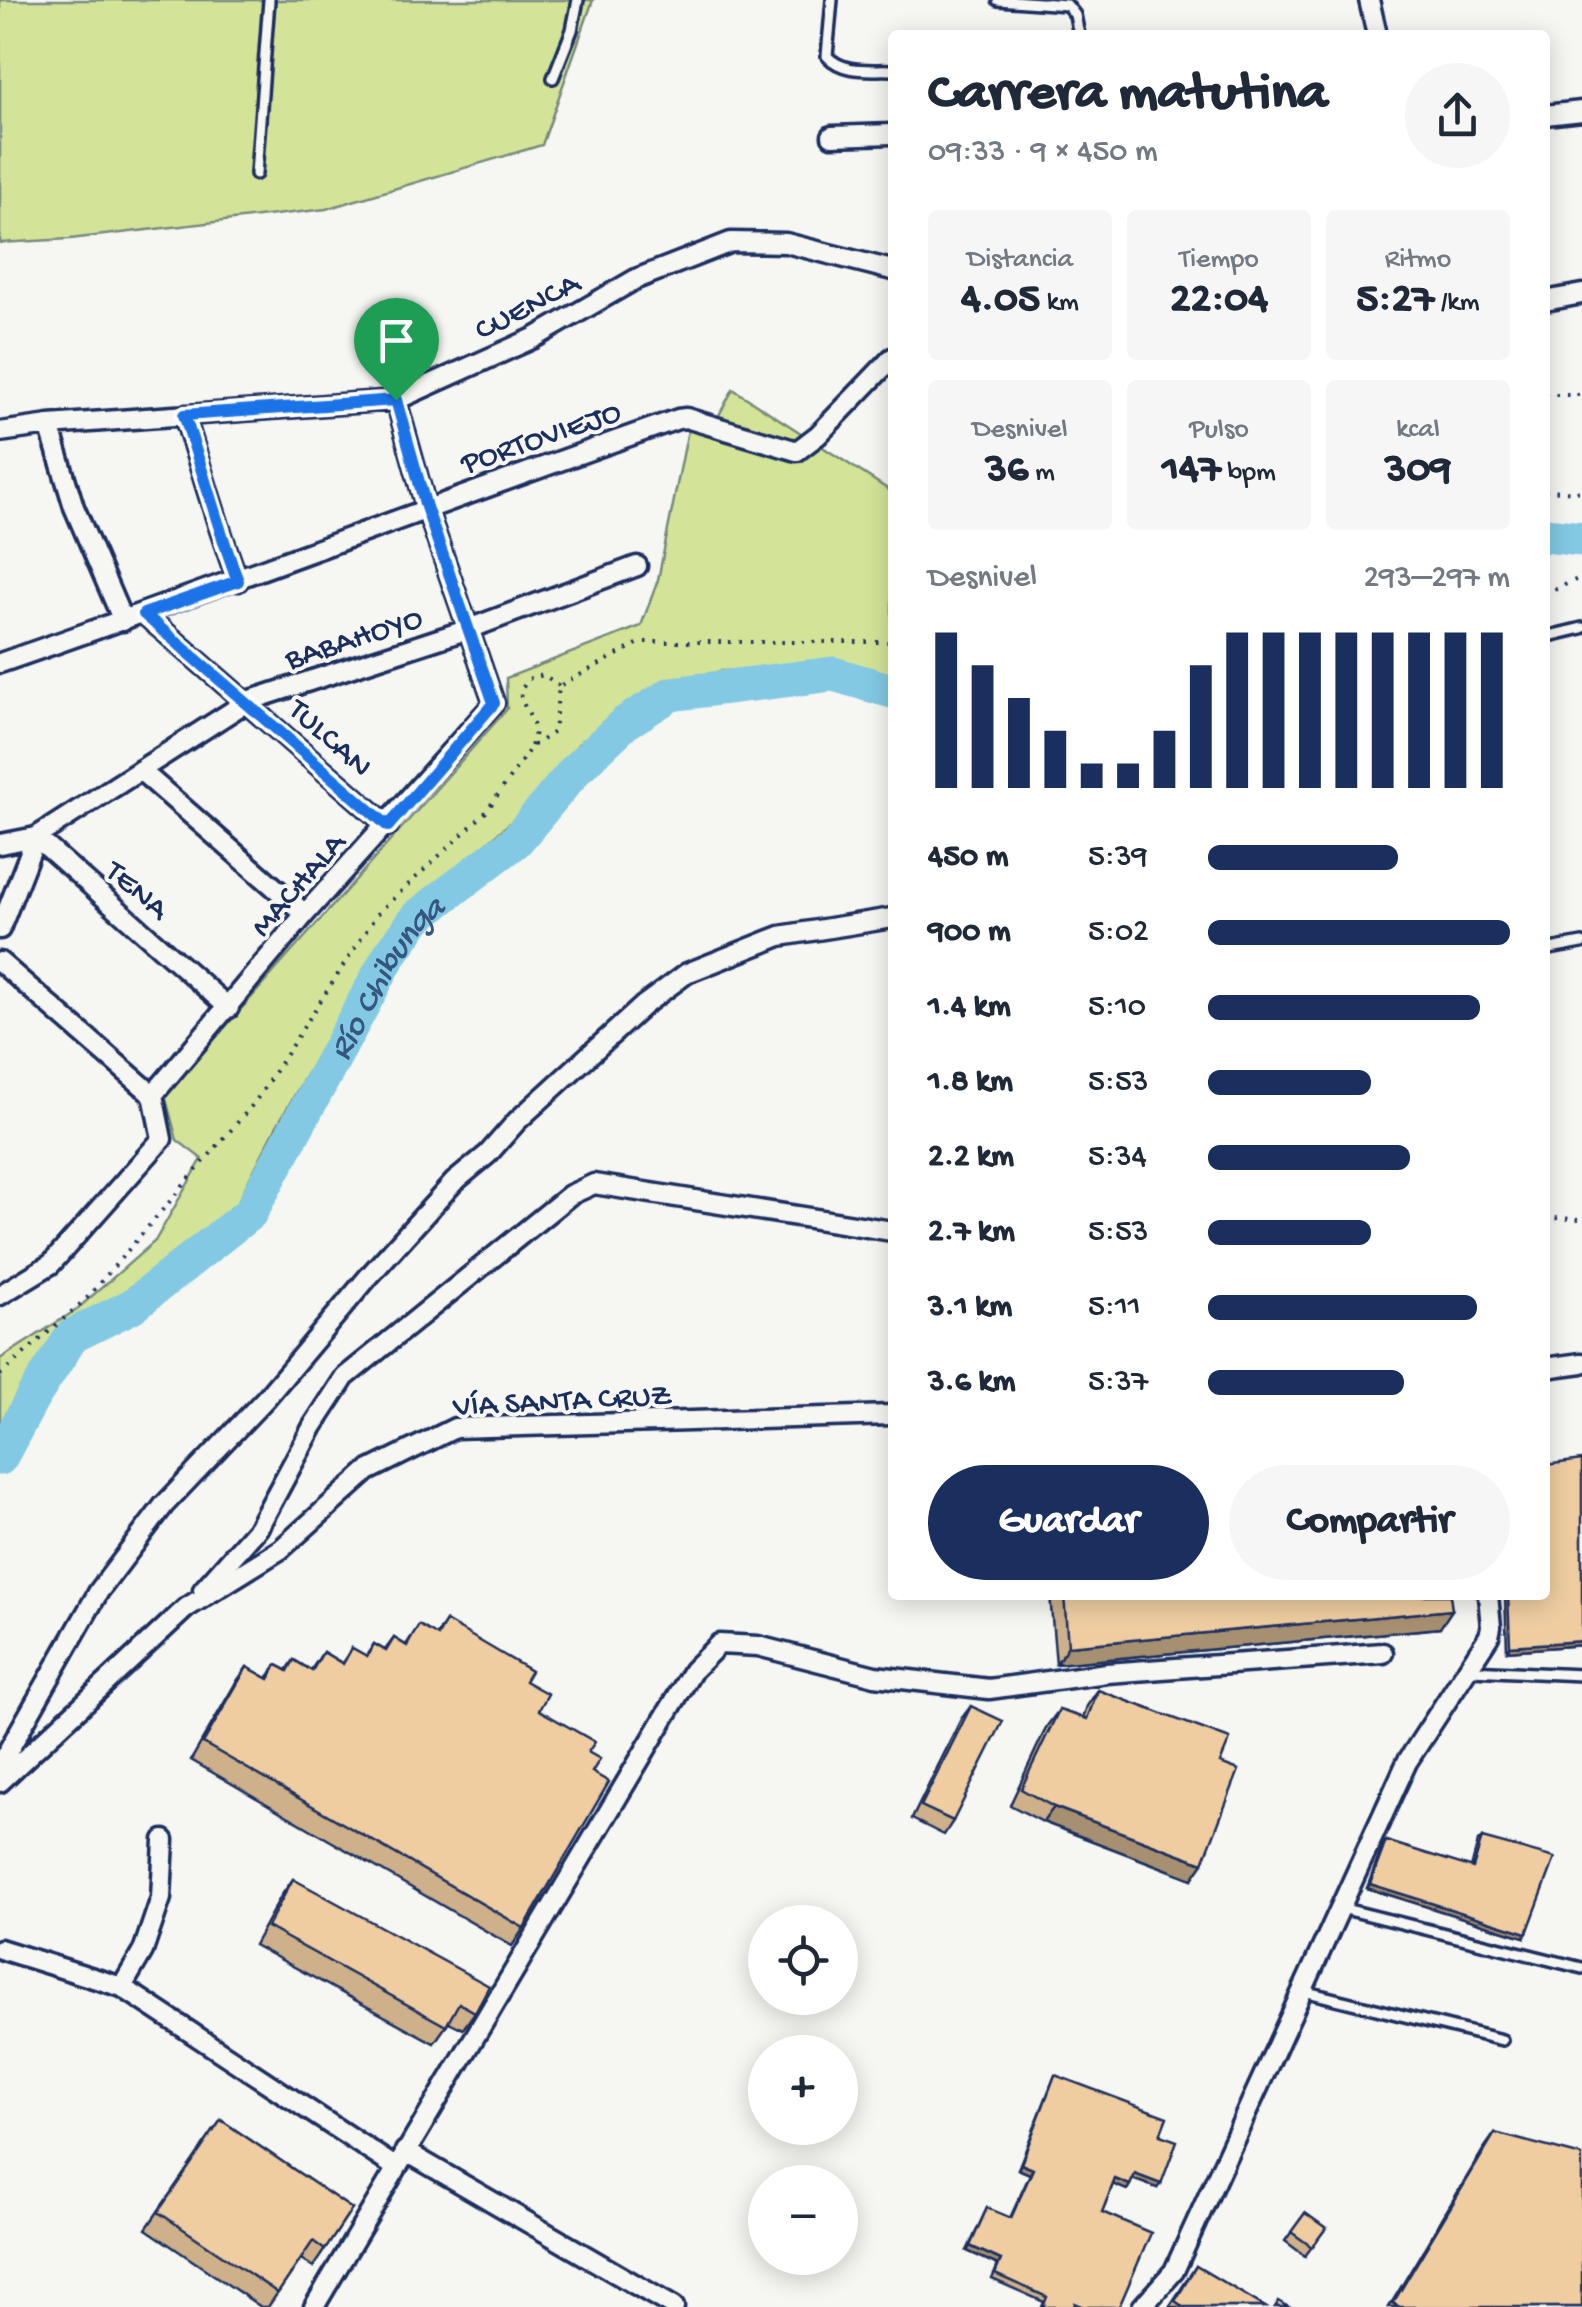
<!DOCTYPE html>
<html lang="es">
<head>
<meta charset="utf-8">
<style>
	:root { --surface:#fff; --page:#f6f6f7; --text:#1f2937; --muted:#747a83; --accent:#1b2f5e }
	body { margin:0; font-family:"Gochi Hand",sans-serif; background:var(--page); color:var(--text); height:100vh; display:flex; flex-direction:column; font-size:38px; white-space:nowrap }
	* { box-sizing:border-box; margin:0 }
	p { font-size:32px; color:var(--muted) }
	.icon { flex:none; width:55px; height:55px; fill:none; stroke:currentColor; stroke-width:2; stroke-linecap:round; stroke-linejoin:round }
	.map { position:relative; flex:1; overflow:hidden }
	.side { position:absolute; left:888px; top:30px; width:662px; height:1570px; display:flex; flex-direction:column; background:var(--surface); border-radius:10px; box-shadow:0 5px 25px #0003 }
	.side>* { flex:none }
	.fabs { position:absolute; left:748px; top:1905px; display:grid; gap:20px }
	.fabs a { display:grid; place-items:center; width:110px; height:110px; border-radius:50%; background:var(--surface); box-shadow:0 5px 25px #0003; font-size:50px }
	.pin { position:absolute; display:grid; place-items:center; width:85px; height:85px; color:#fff; margin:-102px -42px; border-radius:50% 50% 50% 0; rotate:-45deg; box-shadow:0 0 10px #0007 }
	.pin .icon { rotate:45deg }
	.round { display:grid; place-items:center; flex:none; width:105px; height:105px; border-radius:52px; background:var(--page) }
	.headline { display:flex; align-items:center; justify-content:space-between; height:170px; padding:0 40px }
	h1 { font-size:55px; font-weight:700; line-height:75px }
	.metrics { display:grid; grid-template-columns:repeat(3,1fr); gap:15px; height:170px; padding:10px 40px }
	.metrics div { display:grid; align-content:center; border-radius:10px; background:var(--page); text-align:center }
	.metrics b { font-size:42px; font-weight:700 }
	.metrics small { font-size:28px; font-weight:400 }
	.metrics p { font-size:28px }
	.chart { height:280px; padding:20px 40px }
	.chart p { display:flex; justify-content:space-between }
	.chart svg { width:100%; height:180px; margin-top:10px; stroke:var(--accent); stroke-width:6 }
	.button { display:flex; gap:20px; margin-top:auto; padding:20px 40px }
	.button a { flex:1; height:115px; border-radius:60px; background:var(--accent); color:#fff; font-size:40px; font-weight:700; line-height:115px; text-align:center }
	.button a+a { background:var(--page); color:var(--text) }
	ul { padding:0 40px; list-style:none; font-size:32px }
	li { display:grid; grid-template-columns:160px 120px 1fr; align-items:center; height:75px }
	li i { height:25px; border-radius:12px; background:var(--accent) }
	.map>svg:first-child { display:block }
	.green { fill:#d3e498; stroke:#778a7b; stroke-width:2.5 }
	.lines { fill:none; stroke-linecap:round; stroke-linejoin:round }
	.river { stroke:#83c9e4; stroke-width:35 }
	.service-casing { stroke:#1b2f5e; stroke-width:16 }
	.minor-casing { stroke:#1b2f5e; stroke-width:25 }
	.path { stroke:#1b2f5e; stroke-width:4; stroke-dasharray:2.5 8; stroke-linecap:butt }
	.service { stroke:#f6f6f2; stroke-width:9 }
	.minor { stroke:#f6f6f2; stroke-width:18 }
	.wall { fill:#ceb08a; stroke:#1b2f5e; stroke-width:2.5 }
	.shaded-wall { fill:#a79071; stroke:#1b2f5e; stroke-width:2.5 }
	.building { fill:#efcda1; stroke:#1b2f5e; stroke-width:2.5 }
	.route-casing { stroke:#fff; stroke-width:20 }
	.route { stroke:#1a73e8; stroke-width:12 }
	.labels { text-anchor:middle; stroke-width:8; stroke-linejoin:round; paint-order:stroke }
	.street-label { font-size:32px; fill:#1b2f5e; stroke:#f6f6f2 }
	.water-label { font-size:35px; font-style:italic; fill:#355680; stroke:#f6f6f2 }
</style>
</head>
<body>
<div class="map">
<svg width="1582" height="2307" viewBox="0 0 1582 2307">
	<rect width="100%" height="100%" fill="#f6f6f2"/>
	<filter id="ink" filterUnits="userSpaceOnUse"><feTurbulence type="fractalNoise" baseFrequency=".01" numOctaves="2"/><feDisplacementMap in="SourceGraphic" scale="20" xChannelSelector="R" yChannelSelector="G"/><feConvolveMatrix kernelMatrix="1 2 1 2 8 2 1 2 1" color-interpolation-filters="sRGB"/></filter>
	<g filter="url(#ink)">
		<!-- green -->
		<path class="green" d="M0,0H593L542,145L326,209L70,239L0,243Z
			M733,389L892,492V682L804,669L720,671L653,690L580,742L521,813L429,894L372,960L275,1129L228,1221L41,1365L0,1424V1359L76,1310L155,1241L202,1159L177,1140L165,1095L507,709L506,678L641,626L658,580L692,410L717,419Z"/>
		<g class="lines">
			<!-- river -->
			<g class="river">
				<path d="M1545,535L1582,539"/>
				<path id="s1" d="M0,1458L33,1397L72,1336L132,1306L250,1213L389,956L417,917L516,841L577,768L625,723L671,694L833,674L892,691"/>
			</g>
			<!-- service casing -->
			<g class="service-casing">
				<path id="service" d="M832,0L827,56C844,74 869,69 892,70
					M998,0L1067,5L1075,15L1079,35
					M553,78L572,30L578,0
					M256,174L269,0
					M1545,637L1582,628
					M1545,950L1582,943
					M1470,1670L1582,1675
					M1341,1908L1582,1968
					M1303,1991L1502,2040"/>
			</g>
			<!-- minor casing -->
			<g class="minor-casing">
				<path id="minor" d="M1369,0L1377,35
					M1545,115L1582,111
					M832,136L892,134
					M1545,301L1582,294
					M184,415C202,470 217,526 238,581
					M49,425L74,507L123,621
					M0,432L49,425L396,400L534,338L636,279L731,242L786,243L892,270
					M144,614L388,826
					M0,663C227,585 451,498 678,419L686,418L797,451L818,435L892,358
					M140,770L305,914
					M36,837L229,1008
					M0,844L36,837
					M0,929L36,837L248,701L466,630L637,566
					M0,962L153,1095
					M0,1295L51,1264L162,1139L153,1095L305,914L494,703L426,507L396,400
					M1545,1368L1582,1363
					M203,1590L258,1528L313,1426L345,1377L570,1195L594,1184L892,1231
					M0,1765L99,1591L164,1505L266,1398L370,1275L454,1182L488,1154L517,1121L644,1005L687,973L780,936L892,918
					M0,1782L186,1608L281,1549L368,1471L455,1428L892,1415
					M0,1949L122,1987L395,2167
					M122,1987L143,1951L161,1898L164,1840
					M405,2151L674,2307
					M314,2307L693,1670L719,1644L758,1646L875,1676L989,1689L1107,1673L1383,1653
					M1142,2307L1174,2271L1407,1762L1489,1636L1491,1627L1488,1595"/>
			</g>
			<!-- path -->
			<path class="path" d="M1545,395H1582
				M1545,490L1582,492
				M1545,594L1582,577
				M531,746C542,723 523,713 520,692L528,679L544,675L559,686
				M1545,1218L1582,1219
				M0,1375L87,1298L255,1102L377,914L486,812L531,747L554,732L559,686L641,642H892"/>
			<!-- service -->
			<use href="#service" class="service"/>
			<!-- minor -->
			<use href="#minor" class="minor"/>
		</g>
		<!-- wall -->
		<path class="wall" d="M1050,1595H1450L1440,1628L1056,1664Z
			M1505,1595H1545L1582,1645L1507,1651Z
			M446,1621L525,1681L539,1710L588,1752L592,1772L524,1928L512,1946L191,1760L235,1684L247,1667L267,1678L277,1665L287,1670L294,1660L311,1670L323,1652L342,1663L352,1648L366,1656L374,1644L385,1650L394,1638L406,1645L419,1625L436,1636Z
			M1098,1690L1220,1763L1192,1879L1043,1822L1010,1805L1047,1726L1059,1710L1083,1718L1087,1706Z
			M971,1706L953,1821L944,1835L912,1819L961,1719Z
			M1482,1838L1524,1937L1367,1888L1383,1845L1386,1841L1471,1868L1478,1842Z
			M293,1879L475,2012L463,2029L449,2022L434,2043L254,1945L281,1896Z
			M1055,2075L1160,2135L1157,2188L1133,2179L1127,2190L1113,2184L1102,2212L1119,2307H1042L1044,2302L992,2279L998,2265L967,2251L987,2208L1010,2218L1030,2174L1018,2169Z
			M221,2120L352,2209L313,2267L301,2259L268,2307H261L146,2229Z
			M1495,2133L1582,2307H1389L1483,2150Z
			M1305,2213L1326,2228L1305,2256L1285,2241Z
			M1196,2266L1265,2307H1169Z"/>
		<!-- shaded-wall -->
		<path class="shaded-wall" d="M1452,1610L1440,1628L1056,1664L1068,1646Z
			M1582,1641V1645L1507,1651L1510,1646Z
			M1054,1807L1203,1863L1192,1879L1043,1822Z
			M1370,1884L1527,1933L1524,1937L1367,1888Z
			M1021,2164L1033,2169L1030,2174L1018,2169Z
			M1135,2174L1161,2184L1157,2188L1132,2179Z
			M1115,2179L1130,2185L1127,2190L1112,2184Z
			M970,2246L1001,2260L998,2265L967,2251Z"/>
		<!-- building -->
		<path class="building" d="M1582,1460V1641L1510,1646L1508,1595H1545V1465Z
			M1064,1595H1450L1452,1610L1068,1646Z
			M446,1621L531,1671L525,1681L548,1694L539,1710L595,1742L588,1752L600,1759L592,1772L609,1782L524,1928L203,1743L247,1667L269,1679L277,1665L288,1671L294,1660L312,1671L323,1652L343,1664L352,1648L367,1656L374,1644L386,1651L394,1638L407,1646L419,1625L438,1636Z
			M1098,1690L1230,1739L1220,1763L1239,1770L1203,1863L1054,1807L1021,1789L1059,1710L1087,1719Z
			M971,1706L1003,1721L953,1821L921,1806Z
			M1482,1838L1555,1858L1527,1933L1370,1884L1386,1841L1473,1868Z
			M293,1879L489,1986L475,2012L459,2003L446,2026L267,1927Z
			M1055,2075L1167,2117L1160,2135L1177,2141L1161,2184L1135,2174L1130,2185L1115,2179L1102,2212L1151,2233L1119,2307H1084L1075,2303L1074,2307H1043L1047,2297L995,2274L1001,2260L970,2246L987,2208L1011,2218L1033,2169L1021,2164Z
			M221,2120L352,2209L325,2250L313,2241L278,2293L158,2212Z
			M1495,2133L1582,2156V2307H1400L1393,2303Z
			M1305,2213L1326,2228L1312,2247L1291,2232Z
			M1196,2266L1265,2307H1184L1175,2301Z
			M1279,2301L1289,2307H1275Z"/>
	</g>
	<g class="lines" filter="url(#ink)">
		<!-- route casing -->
		<g class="route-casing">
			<path id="route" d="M396,400L426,507L494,703L388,826L144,614L238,581C217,526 203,470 184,415Z"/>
		</g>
		<!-- route -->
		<use href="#route" class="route"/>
	</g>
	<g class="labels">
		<!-- street labels -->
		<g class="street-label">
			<text transform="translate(526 304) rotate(-27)" y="11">CUENCA</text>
			<text transform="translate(540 435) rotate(-19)" y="11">PORTOVIEJO</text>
			<text transform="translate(353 636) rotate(-18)" y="11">BABAHOYO</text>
			<text transform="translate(332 736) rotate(42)" y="11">TULCAN</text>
			<text transform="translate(296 883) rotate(-49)" y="11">MACHALA</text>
			<text transform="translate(139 888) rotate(41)" y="11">TENA</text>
			<text transform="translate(562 1398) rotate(-3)" y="11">VÍA SANTA CRUZ</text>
		</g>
		<!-- water labels -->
		<g class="water-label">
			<text dy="12" stroke="none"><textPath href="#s1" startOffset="632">Río Chibunga</textPath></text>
		</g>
	</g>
</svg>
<div class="fabs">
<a><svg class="icon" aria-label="locate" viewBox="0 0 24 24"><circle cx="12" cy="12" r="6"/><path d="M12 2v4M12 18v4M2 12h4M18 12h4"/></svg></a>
<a>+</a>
<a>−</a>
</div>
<div class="pin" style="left:396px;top:400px;background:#1e9e55"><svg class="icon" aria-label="arrive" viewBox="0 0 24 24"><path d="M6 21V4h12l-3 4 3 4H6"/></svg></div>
<section class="side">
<div class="headline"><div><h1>Carrera matutina</h1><p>09:33 · 9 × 450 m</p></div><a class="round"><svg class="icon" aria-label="share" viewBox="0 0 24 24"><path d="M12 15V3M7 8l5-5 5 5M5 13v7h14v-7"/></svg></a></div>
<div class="metrics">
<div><p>Distancia</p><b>4.05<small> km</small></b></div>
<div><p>Tiempo</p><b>22:04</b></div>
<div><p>Ritmo</p><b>5:27<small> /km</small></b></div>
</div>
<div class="metrics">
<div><p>Desnivel</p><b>36<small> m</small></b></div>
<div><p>Pulso</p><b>147<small> bpm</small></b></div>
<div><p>kcal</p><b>309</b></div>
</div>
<div class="chart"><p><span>Desnivel</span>293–297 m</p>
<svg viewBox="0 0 160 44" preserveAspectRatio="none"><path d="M5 44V6M15 44V14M25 44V22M35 44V30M45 44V38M55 44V38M65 44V30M75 44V14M85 44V6M95 44V6M105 44V6M115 44V6M125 44V6M135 44V6M145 44V6M155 44V6"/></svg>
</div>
<ul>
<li><b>450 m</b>5:39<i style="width:63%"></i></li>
<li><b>900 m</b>5:02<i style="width:100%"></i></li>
<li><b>1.4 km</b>5:10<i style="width:90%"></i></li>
<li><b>1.8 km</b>5:53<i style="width:54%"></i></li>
<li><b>2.2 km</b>5:34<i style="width:67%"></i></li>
<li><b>2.7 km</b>5:53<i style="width:54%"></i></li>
<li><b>3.1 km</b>5:11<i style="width:89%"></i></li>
<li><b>3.6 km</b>5:37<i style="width:65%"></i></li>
</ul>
<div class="button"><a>Guardar</a><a>Compartir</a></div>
</section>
</div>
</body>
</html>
